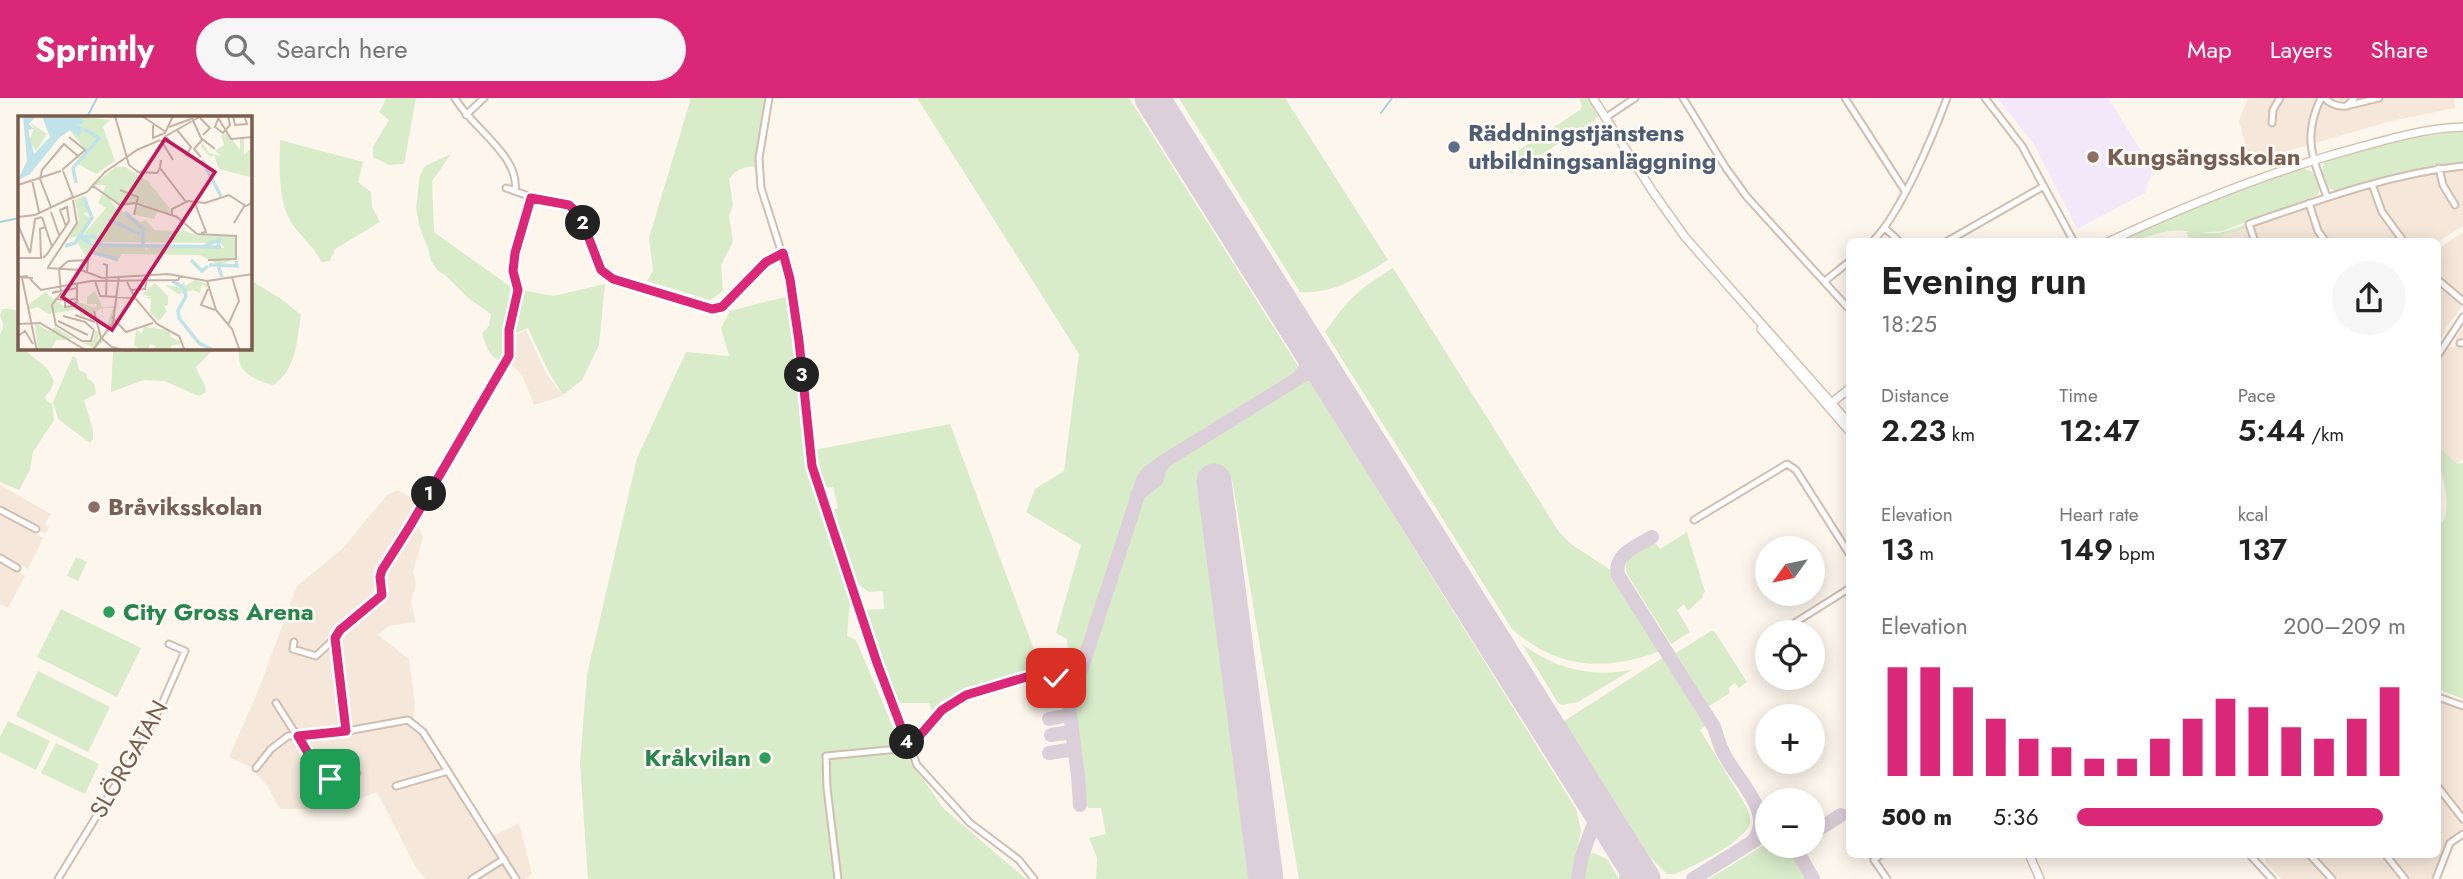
<!DOCTYPE html>
<html lang="en">
<head>
<meta charset="utf-8">
<style>
	:root { --surface:#fff; --page:#f6f6f6; --text:#222; --muted:#767676; --accent:#db2777 }
	body { margin:0; font-family:Jost,sans-serif; background:var(--page); color:var(--text); height:100vh; display:flex; flex-direction:column; font-size:26px; white-space:nowrap }
	* { box-sizing:border-box; margin:0 }
	p { font-size:23px; color:var(--muted) }
	.icon { flex:none; width:38px; height:38px; fill:none; stroke:currentColor; stroke-width:2; stroke-linecap:round; stroke-linejoin:round }
	.map { position:relative; flex:1; overflow:hidden }
	.panel { position:absolute; left:1846px; top:140px; width:595px; height:620px; display:flex; flex-direction:column; background:var(--surface); border-radius:10px; box-shadow:0 4px 18px #0003 }
	.panel>* { flex:none }
	.needle { width:46px; rotate:237deg }
	.tools { position:absolute; left:1755px; top:438px; display:grid; gap:14px }
	.tools a { display:grid; place-items:center; width:70px; height:70px; border-radius:50%; background:var(--surface); box-shadow:0 4px 18px #0003; font-size:35px }
	.pin { position:absolute; display:grid; place-items:center; width:60px; height:60px; color:#fff; margin:-30px; border-radius:14px; box-shadow:0 4px 10px #0006 }
	.km { position:absolute; width:35px; height:35px; margin:-18px; border-radius:50%; background:#222; color:#fff; font-size:19px; line-height:35px; text-align:center }
	.round { display:grid; place-items:center; flex:none; width:74px; height:74px; border-radius:37px; background:var(--page) }
	.summary { display:flex; align-items:center; justify-content:space-between; height:119px; padding:0 35px }
	h1 { font-size:38px; font-weight:600; line-height:52px }
	.stats { display:grid; grid-template-columns:repeat(3,1fr); gap:10px; height:119px; padding:7px 35px }
	.stats div { display:grid; align-content:center }
	.stats b { font-size:30px; font-weight:600 }
	.stats small { font-size:19px; font-weight:400 }
	.stats p { font-size:19px }
	.chart { height:196px; padding:14px 35px }
	.chart p { display:flex; justify-content:space-between }
	.chart svg { width:100%; height:126px; margin-top:7px; stroke:var(--accent); stroke-width:6 }
	ul { padding:0 35px; list-style:none; font-size:23px }
	li { display:grid; grid-template-columns:112px 84px 1fr; align-items:center; height:52px }
	li i { height:18px; border-radius:9px; background:var(--accent) }
	header { display:flex; align-items:center; gap:42px; box-sizing:border-box; height:98px; padding:0 35px; background:var(--accent); color:#fff }
	header strong { font-size:33px }
	nav { display:flex; gap:38px; margin-inline-start:auto; font-size:24px }
	.search { width:490px; height:63px; background:var(--page); display:flex; align-items:center; gap:18px; box-sizing:border-box; padding:0 24px; border-radius:38px; color:var(--muted); font-size:26px }
	.map>svg:first-child { display:block }
	.residential { fill:#f5e8da }
	.education { fill:#f3e8fa }
	.green { fill:#d8ecc9 }
	.lines { fill:none; stroke-linecap:round; stroke-linejoin:round }
	.stream { stroke:#a5d3da; stroke-width:2 }
	.taxiway { stroke:#dbcfda; stroke-width:14 }
	.runway { stroke:#dbcfda; stroke-width:35 }
	.street-casing { stroke:#d1beb0; stroke-width:9 }
	.secondary-casing { stroke:#d6c0b0; stroke-width:10 }
	.street { stroke:#fff; stroke-width:5 }
	.secondary { stroke:#fff; stroke-width:7 }
	.route-casing { stroke:#fff; stroke-width:14 }
	.route { stroke:#db2777; stroke-width:9 }
	.service-dot { fill:#5c6f8a; stroke:#fffaf3; stroke-width:2.5 }
	.education-dot { fill:#8d6e63; stroke:#fffaf3; stroke-width:2.5 }
	.leisure-dot { fill:#2e9e5b; stroke:#fffaf3; stroke-width:2.5 }
	.labels { text-anchor:middle; stroke-width:5; stroke-linejoin:round; paint-order:stroke }
	.service-label { font-size:24px; font-weight:bold; fill:#4e5e75; stroke:#fffaf3; text-anchor:start }
	.education-label { font-size:24px; font-weight:bold; fill:#785e54; stroke:#fffaf3; text-anchor:start }
	.leisure-label { font-size:24px; font-weight:bold; fill:#27864d; stroke:#fffaf3; text-anchor:start }
	.street-label { font-size:24px; fill:#7a5c4d; stroke:#fffaf3 }
	.inset-river { fill:none; stroke:#bfe3e8; stroke-width:3.5 }
	.inset-road { fill:none; stroke:#c5b3a7; stroke-width:2 }
	.view { fill:#c2185b; fill-opacity:0.15; stroke:#c2185b; stroke-width:3.5 }
	.inset-edge { fill:none; stroke:#7a5c4d; stroke-width:3.5 }
</style>
</head>
<body>
<header>
<strong>Sprintly</strong>
<div class="search"><svg class="icon" aria-label="search" viewBox="0 0 24 24"><circle cx="10" cy="10" r="6"/><path d="M15 15l6 6"/></svg>Search here</div>
<nav><a>Map</a><a>Layers</a><a>Share</a></nav>
</header>
<div class="map">
<svg width="2463" height="781" viewBox="0 0 2463 781">
	<rect width="100%" height="100%" fill="#fdf6ec"/>
	<!-- residential -->
	<path class="residential" d="M2248,0H2454L2455,10L2391,23L2250,64L2239,23Z
		M2463,68V128L2438,144H2222L2221,138L2249,129V126L2405,76Z
		M2463,134V208L2446,229L2438,248V151Z
		M2463,230V360L2457,367L2438,348V257L2442,252L2460,246L2456,240Z
		M526,232L546,275L563,298L534,307L522,277L507,263L512,254V239Z
		M0,387L51,416L45,426L49,429L45,436L0,410Z
		M398,392L419,404L415,420L423,440L413,473L416,486L411,503L416,524L390,528L378,537L409,561L415,607L413,619L423,629L493,738L519,725L532,776L525,781H426L416,770L377,694L333,711H280L268,689L250,669L229,659L258,593L297,488L343,450L387,397Z
		M0,414L43,440L28,471L0,458Z
		M0,462L25,478L8,510L0,506Z
		M2438,599L2463,610V733L2448,743L2431,781H2281L2267,766L2264,756H2438Z"/>
	<!-- education -->
	<path class="education" d="M1997,0H2108L2153,72L2145,95L2077,131L2034,46Z"/>
	<!-- green -->
	<path class="green" d="M387,0H416L404,66L389,67L373,59V49L389,22L379,14Z
		M691,0H765L755,69C743,68 736,72 729,81L733,107L729,118L733,144L721,167L723,193L710,202L647,183L653,173L649,140Z
		M917,0H1129L1300,271L1199,334L1142,374L1079,563L1069,562L1067,541L1056,535L1081,447L1026,414L1035,391L1064,373L1079,256Z
		M1179,0H1285L1388,162C1360,179 1334,196 1300,194Z
		M1579,0H1589L1598,18L1595,22L1516,73L1511,75L1506,72L1501,64L1580,12L1582,8Z
		M2463,33V64L2402,75L2336,93L2328,90L2322,74L2324,64L2334,60L2415,40Z
		M280,42L363,64L358,84L371,94L372,109L380,124L335,151L330,163L321,164C314,147 300,139 291,124C277,100 280,68 280,42Z
		M451,56L432,83L434,134L508,187L516,189L508,257L504,264C489,260 486,248 482,235L489,228L491,216L468,200L445,177L438,173L431,163L429,153L420,130L416,110L420,77L425,68Z
		M2300,70C2315,71 2322,83 2318,97L2222,133L2199,135H2219L2249,126L2250,129L2221,138L2222,143H2190L2186,134H2190C2164,128 2145,143 2120,144L2166,120Z
		M1393,170L1559,434L1571,446L1618,477L1615,479L1660,553C1605,574 1557,571 1512,531L1325,234C1348,201 1359,191 1393,170Z
		M250,182L280,200L301,217C297,242 296,273 273,287C263,284 246,279 241,268C238,262 240,256 237,250H250Z
		M605,186L599,247L582,282L563,297L548,273L528,230L514,236L513,220L522,192L553,198Z
		M789,198L807,374L850,501L847,538L856,542L903,653L944,711L1026,781H588L580,665L587,577L637,360L686,254L729,258L721,230L730,213Z
		M2,211H11L19,214V250H25C36,267 45,260 54,284L50,293L45,298L47,304L52,305L54,322L33,354L30,372L19,392L0,384V236C5,230 3,224 0,217Z
		M116,250H215L196,269C198,278 206,284 206,294L199,298L164,283L144,282L111,294L113,254Z
		M73,258L76,260L79,272L86,275L88,281C95,284 95,288 96,296L84,302L93,332V341L90,345L58,321L53,304Z
		M1307,278L1576,711L1581,732L1573,781H1299L1232,381L1200,385L1253,781H1096L1097,760L1089,740L1106,736L1101,710H1088L1074,628V606L1144,398L1158,388L1169,366L1222,329Z
		M950,326L1038,562L1037,571L1020,580L961,597L933,617L929,605H898L865,512L884,511L883,493L869,494L853,483L852,472L831,413L838,410L833,389L824,390L814,352Z
		M2438,348L2457,366L2463,365V601L2438,591V428L2445,421C2451,388 2438,379 2438,348Z
		M1687,434L1705,494L1702,497L1703,499L1688,513L1684,506L1677,512L1690,534L1671,546L1627,476C1622,457 1640,450 1653,442L1660,451Z
		M76,459L87,464L78,483L67,478Z
		M61,511L141,550L117,599L37,559Z
		M1711,533L1715,534L1747,584L1739,590L1735,585L1728,590L1730,595L1709,608L1676,555Z
		M1522,546C1553,570 1595,581 1633,571L1578,604L1562,607L1558,605Z
		M1664,559L1706,627L1700,632L1746,708C1748,713 1751,719 1750,725C1745,744 1692,769 1675,776H1667L1650,759L1564,623Z
		M38,573L110,609L88,654L16,618Z
		M8,623L50,643L36,672L0,654V639Z
		M56,645L99,666L85,696L41,675Z
		M1767,745L1768,747H1786L1807,781H1709Z
		M1593,755L1607,761L1619,781H1581L1585,758Z"/>
	<g class="lines">
		<!-- stream -->
		<path class="stream" d="M1381,15L1392,0
			M87,19L97,0
			M0,124L19,120"/>
		<!-- taxiway -->
		<path class="taxiway" d="M1292,222C1302,240 1317,261 1300,278
			M1137,397L1156,382L1163,364
			M1652,439C1637,448 1613,456 1618,477L1714,629C1717,637 1719,646 1723,654C1735,681 1779,717 1751,745
			M1062,569H1081
			M1053,590L1073,593
			M1049,621L1069,617
			M1051,637L1071,634
			M1049,655L1074,651
			M1080,707L1078,678L1069,609L1143,382L1148,375L1163,364L1305,276C1326,273 1334,290 1344,305
			M1813,735L1841,717
			M1794,747L1813,781
			M1638,772L1645,781
			M1578,781L1581,761L1599,711
			M1626,781L1629,759
			M1693,781L1757,741"/>
		<!-- runway -->
		<path class="runway" d="M1152,0L1643,781
			M1214,383L1266,781"/>
		<!-- street casing -->
		<g class="street-casing">
			<path id="street" d="M455,0C471,29 520,58 515,92
				M769,0L759,60L761,90L790,181L799,243L812,368L877,565L917,667L970,725L1019,762L1034,781
				M1683,0L1726,70L1747,99L1850,212
				M1845,0L1905,93
				M1985,0L2022,48L2074,144
				M2321,0C2302,39 2313,61 2327,99
				M2324,0C2331,6 2337,9 2347,8L2354,0
				M2350,7L2379,0
				M466,17L484,0
				M1605,20L1635,0
				M2272,25L2273,12L2280,0
				M2439,70L2443,87L2455,107
				M2372,86L2382,114L2404,144
				M506,90L545,104L569,107L580,117L602,172L613,181L712,211L722,209L766,164L783,155
				M2309,105L2318,133L2326,144
				M1885,130L1900,144
				M1872,144C1900,117 1933,38 1947,0
				M1946,144L2044,88
				M2255,144L2249,126C2319,102 2389,76 2463,68
				M2438,182L2463,203
				M1825,183L1850,163
				M2460,245H2463
				M2438,257L2463,219
				M0,412L36,431
				M1694,422L1787,366L1796,372L1850,457
				M0,460L17,470
				M1786,534L1788,529L1850,490
				M294,544L293,551L316,558L335,540
				M2438,599L2463,608
				M276,605L311,660L316,680L330,681L357,675
				M347,633L408,622L423,634L516,781
				M256,670L271,651L288,638L347,633L335,540L340,532L382,497L380,479L382,472L410,428L509,258V232L518,192L513,173L515,155L531,100
				M396,688L448,673
				M2438,689L2463,721
				M1882,756L1874,762L1887,781
				M2249,756L2272,781
				M2309,756L2332,781
				M2385,756L2405,781
				M58,781L140,647L162,606L185,553L169,546
				M472,781L504,761
				M838,781L827,690L826,658L909,650C920,638 929,623 942,612C971,586 1018,578 1056,580
				M2436,781L2450,745L2463,736"/>
		</g>
		<!-- secondary casing -->
		<g class="secondary-casing">
			<path id="secondary" d="M1593,0L1653,94L1685,139L1850,326
				M2108,144C2187,107 2268,74 2353,51C2389,41 2426,30 2463,29
				M1761,231L1850,334
				M1829,307L1850,290
				M2029,756L2040,781"/>
		</g>
		<!-- street -->
		<use href="#street" class="street"/>
		<!-- secondary -->
		<use href="#secondary" class="secondary"/>
	</g>
	<g class="lines">
		<!-- route casing -->
		<g class="route-casing">
			<path id="route" d="M330,681L316,680L311,660L298,638L346,633L335,540L340,532L382,497L380,479L382,472L410,428L509,258V232L518,192L513,173L515,155L531,100L569,107L580,117L601,172L613,181L712,211L722,209L766,164L783,155L790,181L799,243L812,368L877,565L909,650L942,612L966,597L1030,578L1056,580"/>
		</g>
		<!-- route -->
		<use href="#route" class="route"/>
	</g>
	<!-- markers -->
	<circle class="service-dot" cx="1454" cy="49" r="7"/>
	<g class="education-dot">
		<circle cx="2093" cy="59" r="7"/>
		<circle cx="94" cy="409" r="7"/>
	</g>
	<g class="leisure-dot">
		<circle cx="109" cy="514" r="7"/>
		<circle cx="765" cy="660" r="7"/>
	</g>
	<g class="labels">
		<!-- service labels -->
		<g class="service-label">
			<text x="1468" y="43">Räddningstjänstens<tspan x="1468" dy="28">utbildningsanläggning</tspan></text>
		</g>
		<!-- education labels -->
		<g class="education-label">
			<text x="2107" y="67">Kungsängsskolan</text>
			<text x="108" y="417">Bråviksskolan</text>
		</g>
		<!-- leisure labels -->
		<g class="leisure-label">
			<text x="123" y="522">City Gross Arena</text>
			<text x="751" y="668" text-anchor="end">Kråkvilan</text>
		</g>
		<!-- street labels -->
		<g class="street-label">
			<text transform="translate(129 661) rotate(-60)" y="8">SLÖRGATAN</text>
		</g>
	</g>
	<!-- overview -->
	<g transform="translate(18 18)">
		<rect width="234" height="234" fill="#fdf6ec"/>
		<path d="M62,0L92,4L85,11L97,45L78,58L58,47L70,38L51,13L60,19L63,10L52,9ZM13,7L29,18L18,35L11,24L16,13ZM210,18L222,34V21L226,22V39L234,31L231,25L234,28L232,61L201,53L196,39L192,41L183,31L184,26L191,37L204,40L197,35L206,29L203,19ZM97,51H107L130,65L153,94L151,98L141,93L136,103L117,99L119,90H130L127,88L104,89L92,84L98,92L123,106L128,104L136,114L163,115L168,109L166,115L178,119L218,120V142L201,149L182,139L104,138L99,146L77,136L80,130L127,131L128,135L130,131L206,132L203,127L83,126L74,127L75,139H67L59,126L88,92L80,87L88,69H76ZM65,80L70,97H65L73,103L62,120L51,122L61,104L57,84ZM177,164L189,168V172L184,168L182,177L175,174L160,178L147,169L163,171L166,165L167,170ZM137,167L150,180V189L146,190L149,195L141,205L132,196L133,183L125,181H133L124,178ZM77,175L84,191L97,190L100,184L94,209L85,221L90,227L85,225L76,234H65L58,228L71,234L74,231L66,227L76,224L77,215H83L78,225L86,217L95,192H85V204L84,192L71,201L62,199V193L31,198L19,191L11,194L16,201L12,197L11,194L10,189L27,176L48,192L60,186L77,192L79,188H69V181ZM17,207L31,215L37,211L57,223L38,224L33,234H20ZM126,211L151,214L153,221L165,227L153,230V235L133,234L139,230L132,228L130,234H122L116,229L118,214L124,218Z" fill="#d8ecc9"/>
		<path d="M5,0H18L11,8L16,13L10,14L16,38L32,21L24,0H61L66,5L62,9L57,7L65,12L61,20L52,14L41,22L12,58L0,64L9,45Z" fill="#bfe3e8"/>
		<path class="inset-river" d="M184,44L203,80M58,67L55,52L81,22L66,13M107,96L125,113V128M90,103L122,118M74,129L63,121L75,120L85,129M74,129L203,131M47,130L57,127L74,102L66,81M186,130L201,124L200,131M76,137L100,143M173,144L184,155L190,150M191,149H200L204,161M200,149L219,150L218,145M154,165L165,171L168,180L160,195L161,202L181,227L197,235"/>
		<path class="inset-road" d="M97,0L111,49L120,56L139,57L142,52M124,0L148,16M173,0L183,22L197,33M199,0L213,23L235,21M215,0L217,9L229,8L227,2M182,2L192,12L185,19M200,3L197,11L205,17L212,9L210,0M135,9V22L147,17L155,0M151,11L173,3M159,14L173,31L168,40M143,24L155,44M152,26L148,20L183,0M183,41L176,33L184,24M143,44L142,52L168,86M44,54L67,34L51,21M45,55L55,81M14,64L21,96M0,69L43,55M75,70L102,89L117,87L159,101L179,118M102,74L120,81L116,99M52,83L69,76L87,56L119,34L142,24M170,85L187,87L211,79L228,90L235,86M176,85L188,116L183,117M33,91L22,63L24,54L46,28L61,41M33,96L41,119M154,100V93L170,85M0,101L17,99L55,81M24,101L34,131M216,107L227,89M0,109L12,137M179,118L218,120V143L190,144M12,137L17,103L24,101M23,141L22,113L27,111M0,142H24M25,142L29,138L48,110L51,105L49,91L42,94L48,110M85,148L89,149L88,181M30,151L59,107L55,84M29,152L63,154L84,162L150,158L189,165L235,158M10,160L0,161L15,162M4,162L19,235M12,163L23,174L73,165L160,164L162,160M77,165L82,180L116,182M189,165L198,194L214,213L222,235M109,166L117,182L139,208L161,220L167,235M190,173L183,189L197,194M112,174L127,173L129,162M39,175L34,177L59,172M37,183L47,184V191L54,190L59,186V168M59,183L47,184L43,177L41,153L50,145L70,144L69,156M76,195L83,222L94,231L109,235M57,199L77,206M45,200L67,206L76,214M94,201L108,216L135,207M40,205L70,219M0,208L22,207L69,235M38,209L64,225H73L76,214M210,209L221,185L214,161M38,210L34,189L43,177M0,220L7,215L15,228M74,235L95,207L101,160"/>
		<path class="view" d="M147,23L197,56L94,214L44,181Z"/>
		<rect width="234" height="234" class="inset-edge"/>
	</g>
</svg>
<div class="tools">
<a><svg class="needle" viewBox="-14 -14 28 28"><path d="M0-13l5 13h-10z" fill="#e53935"/><path d="M0 13l5-13h-10z" fill="#767676"/></svg></a>
<a><svg class="icon" aria-label="locate" viewBox="0 0 24 24"><circle cx="12" cy="12" r="6"/><path d="M12 2v4M12 18v4M2 12h4M18 12h4"/></svg></a>
<a>+</a>
<a>−</a>
</div>
<div class="pin" style="left:330px;top:681px;background:#1e9e55"><svg class="icon" aria-label="arrive" viewBox="0 0 24 24"><path d="M6 21V4h12l-3 4 3 4H6"/></svg></div>
<div class="pin" style="left:1056px;top:580px;background:#d93025"><svg class="icon" aria-label="check" viewBox="0 0 24 24"><path d="M5 12l5 5 9-10"/></svg></div>
<b class="km" style="left:429px;top:396px">1</b>
<b class="km" style="left:583px;top:125px">2</b>
<b class="km" style="left:802px;top:277px">3</b>
<b class="km" style="left:907px;top:644px">4</b>
<section class="panel">
<div class="summary"><div><h1>Evening run</h1><p>18:25</p></div><a class="round"><svg class="icon" aria-label="share" viewBox="0 0 24 24"><path d="M12 15V3M7 8l5-5 5 5M5 13v7h14v-7"/></svg></a></div>
<div class="stats">
<div><p>Distance</p><b>2.23<small> km</small></b></div>
<div><p>Time</p><b>12:47</b></div>
<div><p>Pace</p><b>5:44<small> /km</small></b></div>
</div>
<div class="stats">
<div><p>Elevation</p><b>13<small> m</small></b></div>
<div><p>Heart rate</p><b>149<small> bpm</small></b></div>
<div><p>kcal</p><b>137</b></div>
</div>
<div class="chart"><p><span>Elevation</span>200–209 m</p>
<svg viewBox="0 0 160 44" preserveAspectRatio="none"><path d="M5 44V6M15 44V6M25 44V13M35 44V24M45 44V31M55 44V34M65 44V38M75 44V38M85 44V31M95 44V24M105 44V17M115 44V20M125 44V27M135 44V31M145 44V24M155 44V13"/></svg>
</div>
<ul>
<li><b>500 m</b>5:36<i style="width:93%"></i></li>
</ul>
</section>
</div>
</body>
</html>
